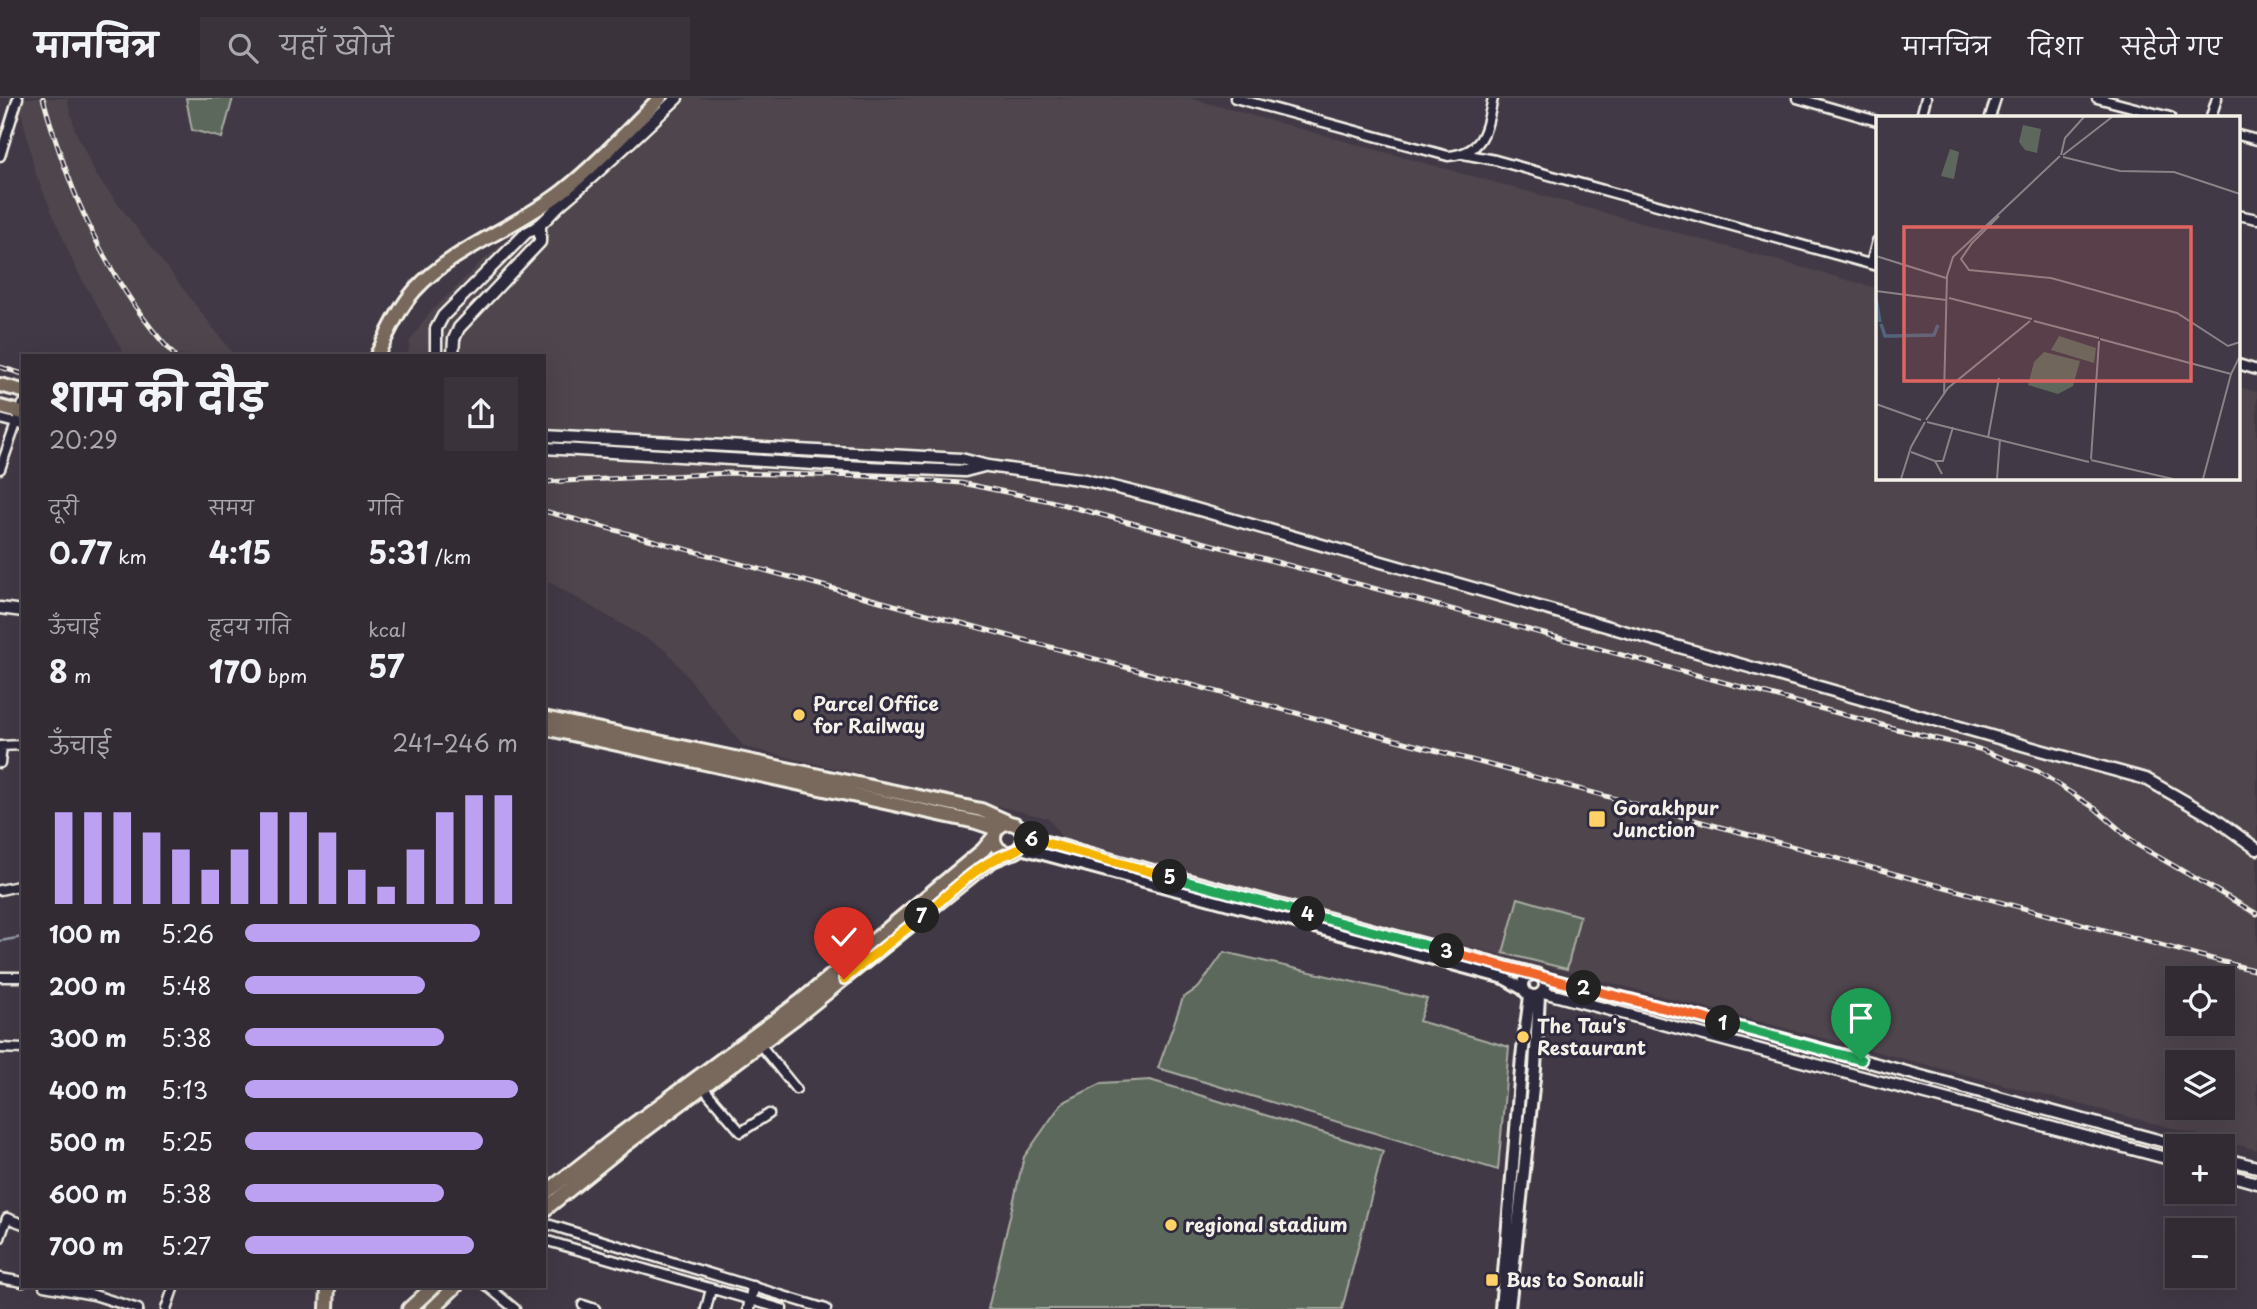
<!DOCTYPE html>
<html lang="hi">
<head>
<meta charset="utf-8">
<style>
	:root { --surface:#322b34; --page:#3a333c; --text:#f1f3f6; --muted:#a8a7ac; --line:#4d474f; --accent:#bca0f2 }
	body { margin:0; font-family:"Playpen Sans","Playpen Sans Deva",sans-serif; background:var(--page); color:var(--text); height:100vh; display:flex; flex-direction:column; font-size:26px; white-space:nowrap }
	* { box-sizing:border-box; margin:0 }
	p { font-size:23px; color:var(--muted) }
	.icon { flex:none; width:38px; height:38px; fill:none; stroke:currentColor; stroke-width:2; stroke-linecap:round; stroke-linejoin:round }
	.map { position:relative; flex:1; overflow:hidden }
	.side { position:absolute; left:21px; top:256px; width:525px; height:934px; display:flex; flex-direction:column; background:var(--surface); border-radius:0px; box-shadow:0 7px 28px #0002,0 0 0 2px var(--line) }
	.side>* { flex:none }
	.buttons { position:absolute; left:2165px; top:868px; display:grid; gap:14px }
	.buttons a { display:grid; place-items:center; width:70px; height:70px; border-radius:0px; background:var(--surface); box-shadow:0 7px 28px #0002,0 0 0 2px var(--line); font-size:35px }
	.pin { position:absolute; display:grid; place-items:center; width:60px; height:60px; color:#fff; margin:-72px -30px; border-radius:50% 50% 50% 0; rotate:-45deg; box-shadow:0 0 7px #0007 }
	.pin .icon { rotate:45deg }
	.km { position:absolute; width:35px; height:35px; margin:-18px; border-radius:50%; background:#222; color:#fff; font-size:19px; line-height:35px; text-align:center }
	.round { display:grid; place-items:center; flex:none; width:74px; height:74px; border-radius:0px; background:var(--page) }
	.overview { display:flex; align-items:center; justify-content:space-between; height:119px; padding:0 28px }
	h1 { font-size:38px; font-weight:700; line-height:52px }
	.figures { display:grid; grid-template-columns:repeat(3,1fr); gap:10px; height:119px; padding:7px 28px }
	.figures div { display:grid; align-content:center }
	.figures b { font-size:30px; font-weight:700 }
	.figures small { font-size:19px; font-weight:400 }
	.figures p { font-size:19px }
	.chart { height:196px; padding:14px 28px }
	.chart p { display:flex; justify-content:space-between }
	.chart svg { width:100%; height:126px; margin-top:7px; stroke:var(--accent); stroke-width:6 }
	ul { padding:0 28px; list-style:none; font-size:23px }
	li { display:grid; grid-template-columns:112px 84px 1fr; align-items:center; height:52px }
	li i { height:18px; border-radius:9px; background:var(--accent) }
	header { display:flex; align-items:center; gap:42px; box-sizing:border-box; height:98px; padding:0 35px; background:var(--surface); border-bottom:2px solid var(--line) }
	header strong { font-size:33px }
	nav { display:flex; gap:38px; margin-inline-start:auto; font-size:24px }
	.search { width:490px; height:63px; background:var(--page); display:flex; align-items:center; gap:18px; box-sizing:border-box; padding:0 24px; border-radius:0px; color:var(--muted); font-size:26px }
	.map>svg:first-child { display:block }
	.built { fill:#4f444d; fill-rule:evenodd }
	.green { fill:#5d675b; stroke:#a8aca2; stroke-width:2 }
	.lines { fill:none; stroke-linecap:round; stroke-linejoin:round }
	.stream { stroke:#929ca7; stroke-width:2.5 }
	.minor-casing { stroke:#f4f1e8; stroke-width:13 }
	.tertiary-casing { stroke:#f4f1e8; stroke-width:15 }
	.secondary-casing { stroke:#f4f1e8; stroke-width:16 }
	.primary-casing { stroke:#f4f1e8; stroke-width:18 }
	.minor { stroke:#2f2a3d; stroke-width:8 }
	.tertiary { stroke:#2f2a3d; stroke-width:10 }
	.secondary { stroke:#2f2a3d; stroke-width:10 }
	.primary { stroke:#78695c; stroke-width:12 }
	.rail-casing { stroke:#f4f1e8; stroke-width:5 }
	.rail { stroke:#2f2a3d; stroke-width:2.5; stroke-dasharray:8; stroke-linecap:butt }
	.split-1-casing { stroke:#fff; stroke-width:14 }
	.split-2-casing { stroke:#fff; stroke-width:14 }
	.split-3-casing { stroke:#fff; stroke-width:14 }
	.split-4-casing { stroke:#fff; stroke-width:14 }
	.split-5-casing { stroke:#fff; stroke-width:14 }
	.split-6-casing { stroke:#fff; stroke-width:14 }
	.split-7-casing { stroke:#fff; stroke-width:14 }
	.split-8-casing { stroke:#fff; stroke-width:14 }
	.split-1 { stroke:#22a559; stroke-width:9 }
	.split-2 { stroke:#f0652b; stroke-width:9 }
	.split-3 { stroke:#f0652b; stroke-width:9 }
	.split-4 { stroke:#22a559; stroke-width:9 }
	.split-5 { stroke:#22a559; stroke-width:9 }
	.split-6 { stroke:#f5b400; stroke-width:9 }
	.split-7 { stroke:#f5b400; stroke-width:9 }
	.split-8 { stroke:#f5b400; stroke-width:9 }
	.poi-dot { fill:#ffd166; stroke:#2f2a3d; stroke-width:2.5 }
	.labels { text-anchor:middle; stroke-width:6; stroke-linejoin:round; paint-order:stroke }
	.poi-label { font-size:19px; font-weight:bold; fill:#f4f1e8; stroke:#2f2a3d; text-anchor:start }
	.inset-river { fill:none; stroke:#51647c; stroke-width:3.5 }
	.inset-road { fill:none; stroke:#898387; stroke-width:2 }
	.view { fill:#df6462; fill-opacity:0.15; stroke:#df6462; stroke-width:3.5 }
	.inset-edge { fill:none; stroke:#f4f1e8; stroke-width:3.5 }
</style>
</head>
<body>
<header>
<strong>मानचित्र</strong>
<div class="search"><svg class="icon" aria-label="search" viewBox="0 0 24 24"><circle cx="10" cy="10" r="6"/><path d="M15 15l6 6"/></svg>यहाँ खोजें</div>
<nav><a>मानचित्र</a><a>दिशा</a><a>सहेजे गए</a></nav>
</header>
<div class="map">
<svg width="2257" height="1211" viewBox="0 0 2257 1211">
	<rect width="100%" height="100%" fill="#423946"/>
	<filter id="ink" filterUnits="userSpaceOnUse"><feTurbulence type="fractalNoise" baseFrequency=".0143" numOctaves="2"/><feDisplacementMap in="SourceGraphic" scale="14" xChannelSelector="R" yChannelSelector="G"/><feConvolveMatrix kernelMatrix="1 2 1 2 8 2 1 2 1" color-interpolation-filters="sRGB"/></filter>
	<g filter="url(#ink)">
		<!-- built -->
		<path class="built" d="M18,0H67L75,32L96,77L234,257H125L75,169L35,74Z
			M670,0H1189L1877,190V380H2238V289L2257,294V1052L1065,744L1048,720L744,649L666,552L544,481V257H408L410,243L427,218L481,164ZM2177,880H2222V926H2177ZM2177,964H2222V1010H2177Z"/>
		<!-- green -->
		<path class="green" d="M186,0H233L222,40L192,32Z
			M1518,800L1580,818L1567,871L1503,855Z
			M1224,854L1427,901L1419,923L1509,949L1498,1072L1158,970L1183,900L1199,889Z
			M1150,982L1383,1053L1342,1211H988L1024,1059L1062,1005L1102,985Z"/>
		<g class="lines">
			<!-- stream -->
			<path class="stream" d="M0,843L23,839"/>
			<!-- minor casing -->
			<g class="minor-casing">
				<path id="minor" d="M1235,0L1448,58C1485,55 1486,31 1493,0
					M1797,0L1877,23
					M2097,0L2170,19
					M1921,19L1926,0
					M1990,19L1996,0
					M2211,19L2217,0
					M2238,37L2257,42
					M1463,56L1495,62L1877,168
					M0,58L18,0
					M2238,117L2257,121
					M1871,166L1877,143
					M2238,266L2257,272
					M0,321L23,327
					M0,371L23,306
					M0,648L23,647
					M0,665L2,648
					M22,787L23,770
					M0,792L23,787
					M0,879H23
					M758,944L796,991
					M0,950L23,951
					M700,986L741,1034L769,1016
					M544,1125L826,1211
					M0,1140L7,1120L23,1126
					M544,1142L782,1211
					M0,1180L23,1184
					M44,1188L94,1197L138,1211
					M487,1188L515,1211
					M583,1207L595,1211
					M166,1211L174,1188
					M706,1211L711,1191"/>
			</g>
			<!-- tertiary casing -->
			<g class="tertiary-casing">
				<path id="tertiary" d="M436,257V231L443,218L526,135C544,127 549,116 563,104C603,71 640,35 677,0
					M453,257L454,241L459,230L540,144V128
					M544,338L961,361L988,368L1086,382L1161,401L2040,652L2146,681L2214,720L2257,751
					M544,350L865,369L965,373L984,368
					M0,510L23,513
					M1542,879L1777,939L2180,1048
					M1543,894L2177,1063
					M2222,1060L2257,1069
					M2222,1075L2257,1085
					M749,1211L753,1189"/>
			</g>
			<!-- secondary casing -->
			<g class="secondary-casing">
				<path id="secondary" d="M1024,738L1535,876
					M1021,750L1504,880L1523,891
					M1523 887a11 11 0 1 1 22 0a11 11 0 1 1-22 0Z
					M1501,1211L1522,959L1530,898
					M1509,1211L1535,971L1539,897"/>
			</g>
			<!-- primary casing -->
			<g class="primary-casing">
				<path id="primary" d="M377,257C388,235 399,210 415,192C455,149 516,130 563,93C597,66 628,32 660,0
					M0,287L23,293
					M0,309L23,315
					M544,620L981,712L1010,725
					M544,630L976,724L997,731
					M994 740a15 15 0 1 1 30 0a15 15 0 1 1-30 0Z
					M544,1096L622,1035L801,903L983,752L994,739
					M544,1112L621,1050L795,920L976,774L993,762L1010,755
					M327,1211L328,1188
					M409,1211L434,1188
					M432,1211L456,1188"/>
			</g>
			<!-- minor -->
			<use href="#minor" class="minor"/>
			<!-- tertiary -->
			<use href="#tertiary" class="tertiary"/>
			<!-- secondary -->
			<use href="#secondary" class="secondary"/>
			<!-- primary -->
			<use href="#primary" class="primary"/>
			<!-- rail casing -->
			<g class="rail-casing">
				<path id="rail" d="M43,0C69,94 107,184 174,257
					M0,269L23,276
					M544,384L731,375L864,378L961,385L1050,403L1897,631L1979,651L2037,673L2096,711L2136,746L2257,816
					M544,413L2257,873"/>
			</g>
			<!-- rail -->
			<use href="#rail" class="rail"/>
		</g>
	</g>
	<g class="lines" filter="url(#ink)">
		<!-- split-1 casing -->
		<g class="split-1-casing">
			<path id="split-1" d="M1723,925L1861,962"/>
		</g>
		<!-- split-2 casing -->
		<g class="split-2-casing">
			<path id="split-2" d="M1584,890L1723,925"/>
		</g>
		<!-- split-3 casing -->
		<g class="split-3-casing">
			<path id="split-3" d="M1447,853L1584,890"/>
		</g>
		<!-- split-4 casing -->
		<g class="split-4-casing">
			<path id="split-4" d="M1308,816L1447,853"/>
		</g>
		<!-- split-5 casing -->
		<g class="split-5-casing">
			<path id="split-5" d="M1170,779L1308,816"/>
		</g>
		<!-- split-6 casing -->
		<g class="split-6-casing">
			<path id="split-6" d="M1032,741L1170,779"/>
		</g>
		<!-- split-7 casing -->
		<g class="split-7-casing">
			<path id="split-7" d="M922,818C945,800 974,769 1002,758C1013,753 1023,753 1024,738L1032,741"/>
		</g>
		<!-- split-8 casing -->
		<g class="split-8-casing">
			<path id="split-8" d="M844,881L922,818"/>
		</g>
		<!-- split-1 -->
		<use href="#split-1" class="split-1"/>
		<!-- split-2 -->
		<use href="#split-2" class="split-2"/>
		<!-- split-3 -->
		<use href="#split-3" class="split-3"/>
		<!-- split-4 -->
		<use href="#split-4" class="split-4"/>
		<!-- split-5 -->
		<use href="#split-5" class="split-5"/>
		<!-- split-6 -->
		<use href="#split-6" class="split-6"/>
		<!-- split-7 -->
		<use href="#split-7" class="split-7"/>
		<!-- split-8 -->
		<use href="#split-8" class="split-8"/>
	</g>
	<!-- markers -->
	<g class="poi-dot">
		<circle cx="799" cy="617" r="7"/>
		<rect x="1588" y="712" width="18" height="18" rx="3.5"/>
		<circle cx="1523" cy="939" r="7"/>
		<circle cx="1171" cy="1127" r="7"/>
		<rect x="1485" y="1175" width="14" height="14" rx="3.5"/>
	</g>
	<g class="labels">
		<!-- poi labels -->
		<g class="poi-label">
			<text x="813" y="613">Parcel Office<tspan x="813" dy="22">for Railway</tspan></text>
			<text x="1613" y="717">Gorakhpur<tspan x="1613" dy="22">Junction</tspan></text>
			<text x="1537" y="935">The Tau's<tspan x="1537" dy="22">Restaurant</tspan></text>
			<text x="1185" y="1134">regional stadium</text>
			<text x="1506" y="1189">Bus to Sonauli</text>
		</g>
	</g>
	<!-- overview -->
	<g transform="translate(1876 18)">
		<rect width="364" height="364" fill="#423946"/>
		<path d="M147,9L165,13L161,37L149,34L143,26ZM74,33L83,36L78,63L65,60ZM183,220L220,232L218,247L175,234ZM168,236L204,245L197,270L182,278L152,269L158,246Z" fill="#5d675b"/>
		<path class="inset-river" d="M0,183L4,206M5,208L9,220H15L58,219L62,209"/>
		<path class="inset-road" d="M185,39L189,22L208,1M187,39L236,1M187,41L244,55L298,56L364,78M96,127L85,143L93,154L175,162L301,197L352,230L364,226M95,128L123,100M0,140L70,162M0,175L70,184M73,182L156,203M158,205L223,222M224,223L355,258M68,279L71,160L77,141L184,40M0,288L45,304M50,304L72,272L154,205M51,306L213,346M112,322L123,262M35,336L59,345M215,343L223,225M215,344L297,363M66,358L59,345H67L77,311M25,363L35,331L49,306M121,363L124,323M327,363L355,258L364,240"/>
		<path class="view" d="M28,111H315V265H28Z"/>
		<rect width="364" height="364" class="inset-edge"/>
	</g>
</svg>
<div class="buttons">
<a><svg class="icon" aria-label="locate" viewBox="0 0 24 24"><circle cx="12" cy="12" r="6"/><path d="M12 2v4M12 18v4M2 12h4M18 12h4"/></svg></a>
<a><svg class="icon" aria-label="layers" viewBox="0 0 24 24"><path d="M12 4l9 5-9 5-9-5zM3 14l9 5 9-5"/></svg></a>
<a>+</a>
<a>−</a>
</div>
<div class="pin" style="left:1861px;top:962px;background:#1e9e55"><svg class="icon" aria-label="arrive" viewBox="0 0 24 24"><path d="M6 21V4h12l-3 4 3 4H6"/></svg></div>
<div class="pin" style="left:844px;top:881px;background:#d93025"><svg class="icon" aria-label="check" viewBox="0 0 24 24"><path d="M5 12l5 5 9-10"/></svg></div>
<b class="km" style="left:1723px;top:925px">1</b>
<b class="km" style="left:1584px;top:890px">2</b>
<b class="km" style="left:1447px;top:853px">3</b>
<b class="km" style="left:1308px;top:816px">4</b>
<b class="km" style="left:1170px;top:779px">5</b>
<b class="km" style="left:1032px;top:741px">6</b>
<b class="km" style="left:922px;top:818px">7</b>
<section class="side">
<div class="overview"><div><h1>शाम की दौड़</h1><p>20:29</p></div><a class="round"><svg class="icon" aria-label="share" viewBox="0 0 24 24"><path d="M12 15V3M7 8l5-5 5 5M5 13v7h14v-7"/></svg></a></div>
<div class="figures">
<div><p>दूरी</p><b>0.77<small> km</small></b></div>
<div><p>समय</p><b>4:15</b></div>
<div><p>गति</p><b>5:31<small> /km</small></b></div>
</div>
<div class="figures">
<div><p>ऊँचाई</p><b>8<small> m</small></b></div>
<div><p>हृदय गति</p><b>170<small> bpm</small></b></div>
<div><p>kcal</p><b>57</b></div>
</div>
<div class="chart"><p><span>ऊँचाई</span>241–246 m</p>
<svg viewBox="0 0 160 44" preserveAspectRatio="none"><path d="M5 44V12M15 44V12M25 44V12M35 44V19M45 44V25M55 44V32M65 44V25M75 44V12M85 44V12M95 44V19M105 44V32M115 44V38M125 44V25M135 44V12M145 44V6M155 44V6"/></svg>
</div>
<ul>
<li><b>100 m</b>5:26<i style="width:86%"></i></li>
<li><b>200 m</b>5:48<i style="width:66%"></i></li>
<li><b>300 m</b>5:38<i style="width:73%"></i></li>
<li><b>400 m</b>5:13<i style="width:100%"></i></li>
<li><b>500 m</b>5:25<i style="width:87%"></i></li>
<li><b>600 m</b>5:38<i style="width:73%"></i></li>
<li><b>700 m</b>5:27<i style="width:84%"></i></li>
</ul>
</section>
</div>
</body>
</html>
